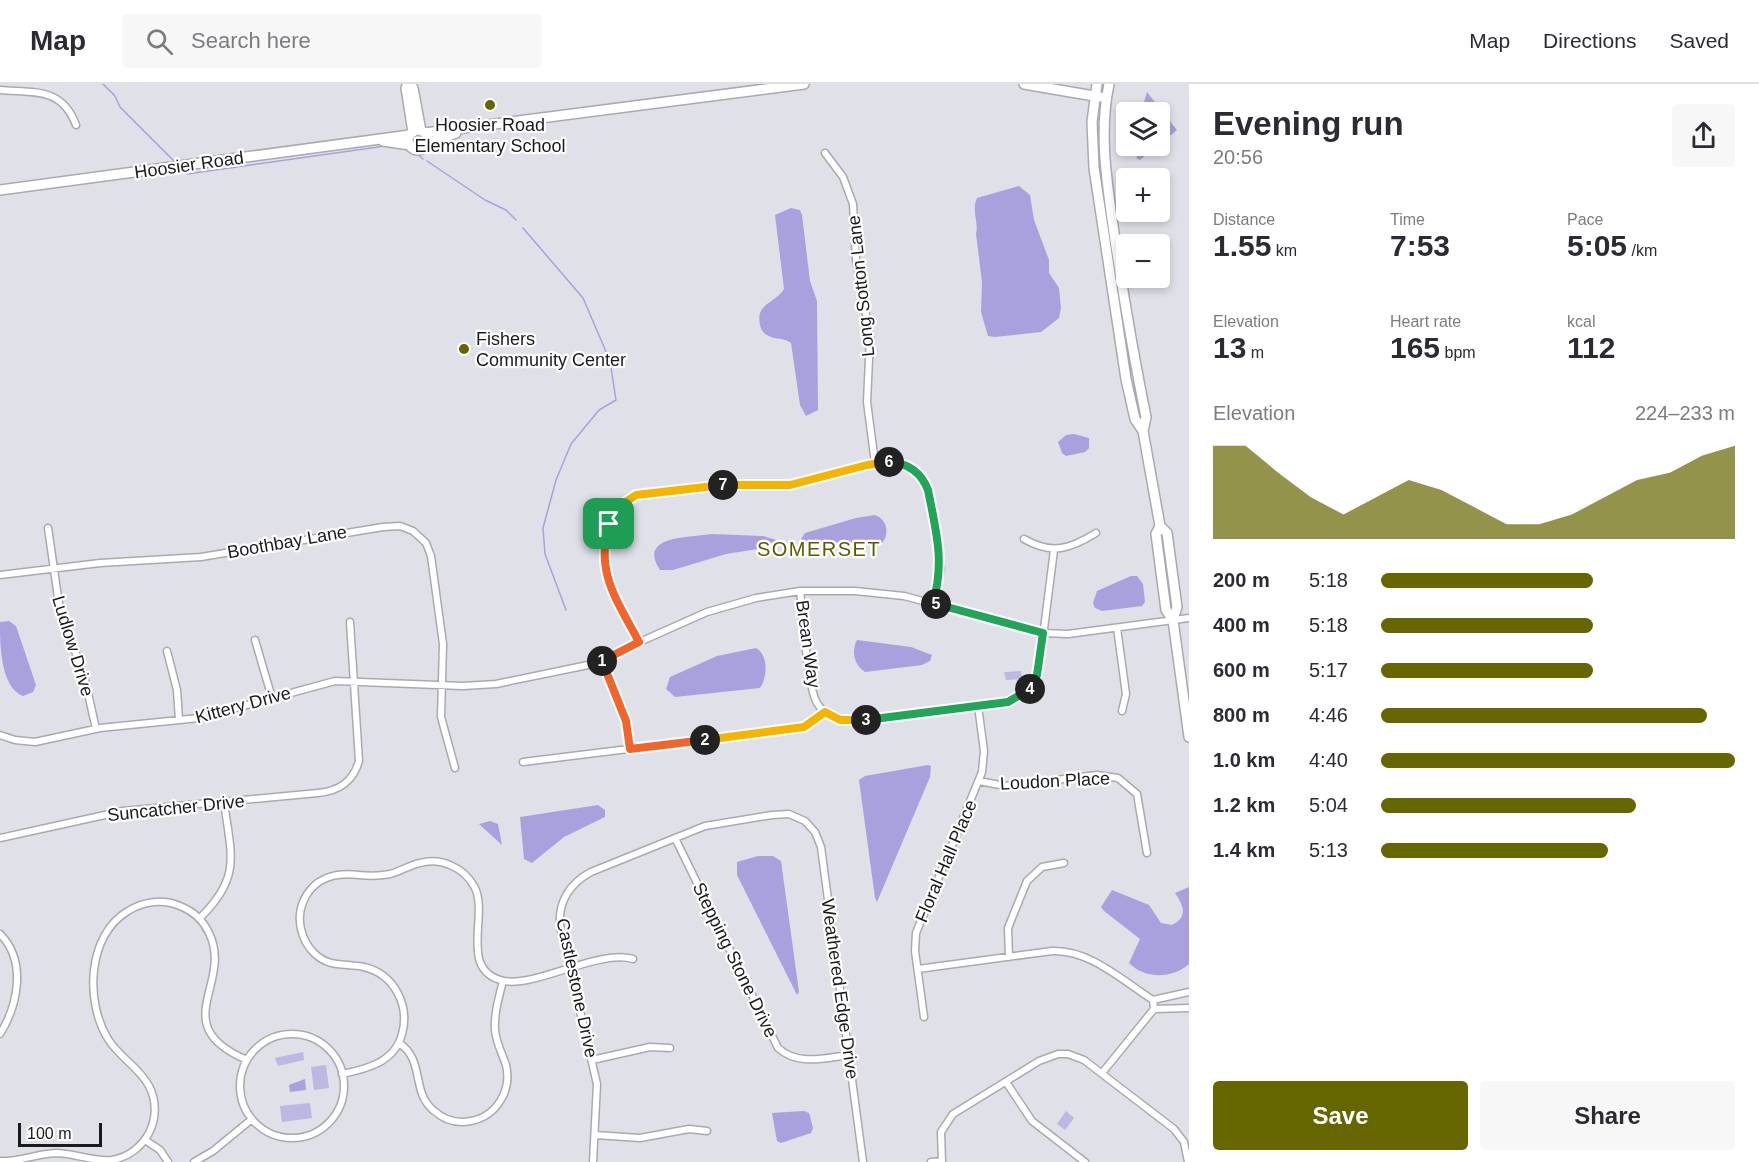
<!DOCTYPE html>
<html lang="en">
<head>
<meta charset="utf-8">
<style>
	:root { --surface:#fff; --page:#f7f7f7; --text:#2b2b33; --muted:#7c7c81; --line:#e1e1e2; --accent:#660 }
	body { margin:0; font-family:Arial,sans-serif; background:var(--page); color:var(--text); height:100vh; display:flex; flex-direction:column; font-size:22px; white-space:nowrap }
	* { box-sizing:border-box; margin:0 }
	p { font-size:20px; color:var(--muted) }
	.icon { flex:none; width:33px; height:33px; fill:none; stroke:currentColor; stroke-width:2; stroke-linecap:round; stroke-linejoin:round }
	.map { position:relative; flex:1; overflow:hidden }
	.details { display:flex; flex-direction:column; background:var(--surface); width:570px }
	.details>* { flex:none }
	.tools { position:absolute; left:1116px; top:18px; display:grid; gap:12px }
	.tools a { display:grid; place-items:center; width:54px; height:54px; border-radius:6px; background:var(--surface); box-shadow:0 3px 9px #0003; font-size:30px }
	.scale { position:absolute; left:18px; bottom:15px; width:84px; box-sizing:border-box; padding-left:6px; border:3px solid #1a191d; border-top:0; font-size:16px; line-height:21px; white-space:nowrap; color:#1a191d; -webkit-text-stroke:4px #fff; paint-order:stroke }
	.pin { position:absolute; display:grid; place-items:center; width:51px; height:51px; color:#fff; margin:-26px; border-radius:12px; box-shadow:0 3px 9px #0006 }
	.km { position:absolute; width:30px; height:30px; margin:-15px; border-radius:50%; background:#222; color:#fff; font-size:16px; line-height:30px; text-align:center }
	.round { display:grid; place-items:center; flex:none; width:63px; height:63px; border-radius:6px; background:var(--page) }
	.head { display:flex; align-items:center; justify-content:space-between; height:102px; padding:0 24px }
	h1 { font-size:33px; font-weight:800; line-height:45px }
	.stats { display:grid; grid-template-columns:repeat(3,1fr); gap:9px; height:102px; padding:6px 24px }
	.stats div { display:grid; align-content:center }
	.stats b { font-size:30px; font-weight:800 }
	.stats small { font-size:16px; font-weight:400 }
	.stats p { font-size:16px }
	.chart { height:168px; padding:12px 24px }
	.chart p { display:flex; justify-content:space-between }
	.chart svg { width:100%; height:108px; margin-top:6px; fill:var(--accent); opacity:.7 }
	.primary-button { display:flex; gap:12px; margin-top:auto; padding:12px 24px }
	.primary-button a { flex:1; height:69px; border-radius:6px; background:var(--accent); color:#fff; font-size:24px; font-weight:800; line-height:69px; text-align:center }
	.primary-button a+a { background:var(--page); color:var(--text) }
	ul { padding:0 24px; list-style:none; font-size:20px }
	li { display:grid; grid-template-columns:96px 72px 1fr; align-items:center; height:45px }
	li i { height:15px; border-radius:8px; background:var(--accent) }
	header { display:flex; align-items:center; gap:36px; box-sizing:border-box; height:84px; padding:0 30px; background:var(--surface); border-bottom:2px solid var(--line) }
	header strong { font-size:28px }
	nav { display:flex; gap:33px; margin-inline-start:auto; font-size:21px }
	.search { width:420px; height:54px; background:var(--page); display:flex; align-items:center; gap:15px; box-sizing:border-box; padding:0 21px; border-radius:6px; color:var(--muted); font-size:22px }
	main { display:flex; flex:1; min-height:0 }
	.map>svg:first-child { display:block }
	.green { fill:#bcb7e3 }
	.water { fill:#a8a1dd }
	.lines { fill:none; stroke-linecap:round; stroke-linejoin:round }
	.stream { stroke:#a8a1dd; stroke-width:1.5 }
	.street-casing { stroke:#a9a9b1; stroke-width:9 }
	.secondary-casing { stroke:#a9a9b1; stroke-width:12 }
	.street { stroke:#fff; stroke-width:6 }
	.secondary { stroke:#fff; stroke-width:9 }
	.split-1-casing { stroke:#fff; stroke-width:12 }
	.split-2-casing { stroke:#fff; stroke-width:12 }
	.split-3-casing { stroke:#fff; stroke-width:12 }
	.split-4-casing { stroke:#fff; stroke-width:12 }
	.split-5-casing { stroke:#fff; stroke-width:12 }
	.split-6-casing { stroke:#fff; stroke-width:12 }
	.split-7-casing { stroke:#fff; stroke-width:12 }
	.split-8-casing { stroke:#fff; stroke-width:12 }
	.split-1 { stroke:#f0652b; stroke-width:8 }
	.split-2 { stroke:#f0652b; stroke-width:8 }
	.split-3 { stroke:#f5b400; stroke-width:8 }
	.split-4 { stroke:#22a559; stroke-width:8 }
	.split-5 { stroke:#22a559; stroke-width:8 }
	.split-6 { stroke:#22a559; stroke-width:8 }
	.split-7 { stroke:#f5b400; stroke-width:8 }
	.split-8 { stroke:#f5b400; stroke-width:8 }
	.poi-dot { fill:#660; stroke:#fff; stroke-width:2 }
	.labels { text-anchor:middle; stroke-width:4.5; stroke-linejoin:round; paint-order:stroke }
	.poi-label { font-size:18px; fill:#1a191d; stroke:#fff }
	.street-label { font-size:18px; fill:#1a191d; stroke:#fff }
	.neighbourhood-label { font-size:20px; letter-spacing:1.5px; fill:#5c5b00; stroke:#fff }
</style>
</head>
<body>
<header>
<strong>Map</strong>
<div class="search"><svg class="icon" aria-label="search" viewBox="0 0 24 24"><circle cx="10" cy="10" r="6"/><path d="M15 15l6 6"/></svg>Search here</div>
<nav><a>Map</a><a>Directions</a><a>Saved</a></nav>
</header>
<main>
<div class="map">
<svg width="1189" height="1078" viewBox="0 0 1189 1078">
	<rect width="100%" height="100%" fill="#e0e0e9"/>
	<!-- green -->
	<path class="green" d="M1021,587L1022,595L1006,596L1004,588Z
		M303,968L304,976L278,982L275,974Z
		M326,981L329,1004L314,1006L311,983Z
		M310,1019L312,1034L282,1038L280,1022Z
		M1066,1027L1074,1034L1065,1046L1057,1040Z"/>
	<!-- water -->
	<path class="water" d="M1147,8L1177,46L1160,60V28H1141Z
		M1135,62H1157L1140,76L1137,75Z
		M1019,102L1030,111L1034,136L1049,176V189L1059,204L1061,224L1059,234L1041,248L995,253L988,252L981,228L982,198L976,150C979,137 971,127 977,114Z
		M791,124L800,126L802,131L810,197L817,217L818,326L806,332L800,321L791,259C783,253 776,256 769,252C764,250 761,246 760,241C755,219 775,220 784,205L775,131Z
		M1074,350L1089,354V364L1085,368L1066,372L1062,369L1058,358L1066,351Z
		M875,431C887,435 890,450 882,459L808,458L801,455L805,449L856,434Z
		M711,450L763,452L776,456L764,464L726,470L673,486H660C637,451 689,454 711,450Z
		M1131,492H1137L1143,500L1145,518L1142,522L1102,527L1095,524L1093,519L1097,507Z
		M9,537L16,542L36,601L33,608L23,612C0,603 0,559 0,538Z
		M857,556L911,563L932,571L930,577L922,581L865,588C854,581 851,567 857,556Z
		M756,564C768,570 768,593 760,604L675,613L666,605L670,593L717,572Z
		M928,681L931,682L930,693L877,818L875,814L859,696L865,692Z
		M598,721L605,726V733L564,753L532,779L524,775L520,733Z
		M490,737L498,740L502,761L479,740Z
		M758,772H773L781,777L799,908L797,911L737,791V778Z
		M1189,803V880C1173,895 1144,895 1129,879L1140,855L1104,827L1101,823L1112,806L1149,821L1161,839L1172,841C1188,833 1184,822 1175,809Z
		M305,995L306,1006L290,1008L289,1001Z
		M804,1027L809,1029L813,1044L811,1049L781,1059L777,1057L772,1029Z"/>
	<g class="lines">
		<!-- stream -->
		<path class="stream" d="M103,0L115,12L120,23L176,79
			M410,64L423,75
			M427,77L485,116L506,126L516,136
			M183,86L187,90L385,62
			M523,144L583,214L610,277L616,316L599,326L571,360L556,396L543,444L545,470L566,526"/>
		<!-- street casing -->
		<g class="street-casing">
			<path id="street" d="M0,6C34,9 62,3 76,41
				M825,69L843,93L853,120L856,176L870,253L867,318L875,379
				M48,444L59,520L85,596L96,645
				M1024,455C1052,471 1070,465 1096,449
				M0,491L100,479L201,473L383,443L400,442L413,447L426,459L431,472L443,560L441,633L455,684
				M800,507C803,530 807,602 817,619C825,632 839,637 853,637L1000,619L1026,609L1033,600L1039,584L1054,466
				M1117,544L1126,610L1122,627
				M255,556L272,614
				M639,558L608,497L603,468L607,445L615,425L629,414L642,410L712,401H787L875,379L902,380L918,389L928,406L941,485L933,519
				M167,567L177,606L179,636
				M602,577L626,637L631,665
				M0,651L15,656L35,658L100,644L199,634L335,597L463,602L496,600L588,581L707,528L756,514L800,507H855L904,512L1043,549L1068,550L1189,534
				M523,678L799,644L811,640L824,628
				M979,697L1005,702L1097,691L1118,694L1137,710L1147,769
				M0,754L123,727L318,709C339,707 353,698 359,677L350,538
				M675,754L778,964C798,982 824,974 849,971
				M200,834C242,793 231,771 224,718
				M0,850C27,877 18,921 0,950
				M1009,873L1008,844L1027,797L1042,783L1064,779
				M918,885L1052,867C1089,865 1123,897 1153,916L1154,925
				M1153,916L1189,908
				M1154,925L1189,924
				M924,933L915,867L916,849L982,688L984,667L978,622
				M240 1002a52 52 0 1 1 104 0a52 52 0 1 1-104 0Z
				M399,959C425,976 411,1007 433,1026C444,1036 457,1040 471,1037C497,1032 512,1006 506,981C502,969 496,959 495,946C494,929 499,913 503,897
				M592,976L650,963L670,964
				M1102,989L1154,925
				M342,990C367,985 395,978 402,950C410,921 394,890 364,883C345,879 329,884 314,869C301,856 296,835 303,818C313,794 335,788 359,791C369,792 380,792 390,790C401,787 410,781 420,779C441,773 464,784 474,802C490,830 457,887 504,897C537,903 599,865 633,875
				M1006,998L1032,1037L1085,1078
				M595,1051L640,1054L689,1045L707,1047
				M145,1056L160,1066L168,1078
				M0,1077C20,1078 38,1069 58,1069C77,1070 94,1078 112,1076C146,1070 165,1033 149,1002C139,983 119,973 108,955C85,918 87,851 128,827C144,817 163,815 180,822C193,827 203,836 209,849C234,900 165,941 247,976
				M194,1078L213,1067L252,1035
				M593,1078L597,1000L560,841C558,818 570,799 591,788L705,742L772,731L789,730L805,737L815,748L821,763L863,1078
				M931,1078L942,1077
				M942,1078L941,1048L953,1030L1039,977L1058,970H1068L1084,976L1174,1045L1184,1058L1188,1078"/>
		</g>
		<!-- secondary casing -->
		<g class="secondary-casing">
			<path id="secondary" d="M408,0L406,4L413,48
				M410,0L413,4L421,47
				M1024,0L1100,13
				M1097,0L1092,38L1094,84L1126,295L1135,335L1143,347L1160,442L1167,449L1177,523L1173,536
				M1109,0C1098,52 1108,104 1115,156C1124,215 1134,274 1146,333L1143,347
				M408 56a10 10 0 1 1 20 0a10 10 0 1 1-20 0Z
				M425,49L804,0
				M383,57L410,61
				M427,60L456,49
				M0,106L410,51
				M1160,442L1156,450L1166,526L1173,536L1189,653"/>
		</g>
		<!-- street -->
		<use href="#street" class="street"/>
		<!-- secondary -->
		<use href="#secondary" class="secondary"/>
	</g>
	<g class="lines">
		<!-- split-1 casing -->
		<g class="split-1-casing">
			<path id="split-1" d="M602,577L639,558C617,516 595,489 609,440"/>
		</g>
		<!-- split-2 casing -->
		<g class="split-2-casing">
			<path id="split-2" d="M602,577L626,637L630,665L705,656"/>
		</g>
		<!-- split-3 casing -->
		<g class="split-3-casing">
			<path id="split-3" d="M705,656L804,643L825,628L840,636H866"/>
		</g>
		<!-- split-4 casing -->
		<g class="split-4-casing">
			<path id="split-4" d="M866,636L1008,618L1030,605"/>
		</g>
		<!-- split-5 casing -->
		<g class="split-5-casing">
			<path id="split-5" d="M936,520L1043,549L1037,591L1030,605"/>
		</g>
		<!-- split-6 casing -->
		<g class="split-6-casing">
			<path id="split-6" d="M889,378C908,379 921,388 928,406C936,447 945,478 933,519L936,520"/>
		</g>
		<!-- split-7 casing -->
		<g class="split-7-casing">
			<path id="split-7" d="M723,401H790L867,381L889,378"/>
		</g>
		<!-- split-8 casing -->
		<g class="split-8-casing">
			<path id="split-8" d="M609,440L618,423L636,411L723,401"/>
		</g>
		<!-- split-1 -->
		<use href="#split-1" class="split-1"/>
		<!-- split-2 -->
		<use href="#split-2" class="split-2"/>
		<!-- split-3 -->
		<use href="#split-3" class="split-3"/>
		<!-- split-4 -->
		<use href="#split-4" class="split-4"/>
		<!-- split-5 -->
		<use href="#split-5" class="split-5"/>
		<!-- split-6 -->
		<use href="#split-6" class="split-6"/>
		<!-- split-7 -->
		<use href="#split-7" class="split-7"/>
		<!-- split-8 -->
		<use href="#split-8" class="split-8"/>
	</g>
	<!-- markers -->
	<g class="poi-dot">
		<circle cx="490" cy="21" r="6"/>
		<circle cx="464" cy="265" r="6"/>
	</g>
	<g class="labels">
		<!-- poi labels -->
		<g class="poi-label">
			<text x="490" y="47">Hoosier Road<tspan x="490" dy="21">Elementary School</tspan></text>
			<text x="476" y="261" text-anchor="start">Fishers<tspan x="476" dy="21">Community Center</tspan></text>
		</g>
		<!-- street labels -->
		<g class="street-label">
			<text transform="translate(189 81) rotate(-8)" y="6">Hoosier Road</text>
			<text transform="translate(861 202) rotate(-96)" y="6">Long Sotton Lane</text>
			<text transform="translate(287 458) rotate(-10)" y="6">Boothbay Lane</text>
			<text transform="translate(808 560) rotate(82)" y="6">Brean Way</text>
			<text transform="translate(73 562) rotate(73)" y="6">Ludlow Drive</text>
			<text transform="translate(243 621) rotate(-15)" y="6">Kittery Drive</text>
			<text transform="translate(1055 697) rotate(-3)" y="6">Loudon Place</text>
			<text transform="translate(176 724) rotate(-6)" y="6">Suncatcher Drive</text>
			<text transform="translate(946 777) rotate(-67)" y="6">Floral Hall Place</text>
			<text transform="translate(735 876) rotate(64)" y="6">Stepping Stone Drive</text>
			<text transform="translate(577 904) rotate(78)" y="6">Castlestone Drive</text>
			<text transform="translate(840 905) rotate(82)" y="6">Weathered Edge Drive</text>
		</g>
		<!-- neighbourhood labels -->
		<g class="neighbourhood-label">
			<text x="819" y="472">SOMERSET</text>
		</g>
	</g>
</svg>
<div class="tools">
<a><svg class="icon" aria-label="layers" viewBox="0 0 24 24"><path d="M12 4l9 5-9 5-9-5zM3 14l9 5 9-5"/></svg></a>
<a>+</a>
<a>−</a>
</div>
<div class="scale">100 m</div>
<div class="pin" style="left:609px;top:440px;background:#1e9e55"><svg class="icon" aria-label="arrive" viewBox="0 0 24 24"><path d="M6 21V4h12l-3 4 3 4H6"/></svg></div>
<b class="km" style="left:602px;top:577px">1</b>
<b class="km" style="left:705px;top:656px">2</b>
<b class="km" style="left:866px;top:636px">3</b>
<b class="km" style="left:1030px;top:605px">4</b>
<b class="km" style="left:936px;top:520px">5</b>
<b class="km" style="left:889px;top:378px">6</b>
<b class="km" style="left:723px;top:401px">7</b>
</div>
<section class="details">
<div class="head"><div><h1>Evening run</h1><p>20:56</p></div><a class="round"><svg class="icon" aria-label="share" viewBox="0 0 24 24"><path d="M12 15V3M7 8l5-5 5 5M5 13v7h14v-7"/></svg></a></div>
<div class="stats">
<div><p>Distance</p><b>1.55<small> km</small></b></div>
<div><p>Time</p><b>7:53</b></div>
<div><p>Pace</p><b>5:05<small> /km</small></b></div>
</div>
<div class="stats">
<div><p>Elevation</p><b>13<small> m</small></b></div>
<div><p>Heart rate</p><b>165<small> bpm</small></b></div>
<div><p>kcal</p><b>112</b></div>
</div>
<div class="chart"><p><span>Elevation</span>224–233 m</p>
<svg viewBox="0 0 160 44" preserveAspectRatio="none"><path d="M0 44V6L10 6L20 17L30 27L40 34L50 27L60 20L70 24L80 31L90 38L100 38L110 34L120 27L130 20L140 17L150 10L160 6V44z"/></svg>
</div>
<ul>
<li><b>200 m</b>5:18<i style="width:60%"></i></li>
<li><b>400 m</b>5:18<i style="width:60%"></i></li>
<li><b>600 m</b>5:17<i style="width:60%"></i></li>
<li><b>800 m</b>4:46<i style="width:92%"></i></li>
<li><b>1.0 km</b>4:40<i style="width:100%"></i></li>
<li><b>1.2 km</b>5:04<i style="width:72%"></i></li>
<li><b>1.4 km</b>5:13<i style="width:64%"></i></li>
</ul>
<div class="primary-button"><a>Save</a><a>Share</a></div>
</section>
</main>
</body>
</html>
